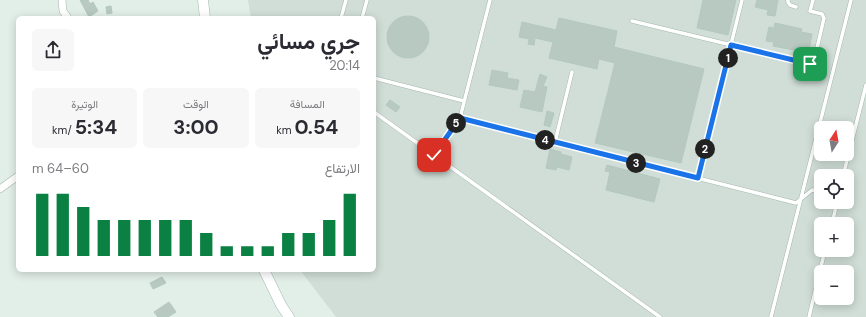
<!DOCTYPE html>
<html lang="ar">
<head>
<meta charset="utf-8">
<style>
	:root { --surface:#fff; --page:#f7f7f7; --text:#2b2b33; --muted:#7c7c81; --accent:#0b8043 }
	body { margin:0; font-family:"DM Sans",Vazirmatn,sans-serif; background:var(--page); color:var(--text); direction:rtl; height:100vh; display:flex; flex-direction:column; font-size:15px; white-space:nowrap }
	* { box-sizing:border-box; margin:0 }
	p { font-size:13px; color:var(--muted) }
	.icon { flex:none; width:22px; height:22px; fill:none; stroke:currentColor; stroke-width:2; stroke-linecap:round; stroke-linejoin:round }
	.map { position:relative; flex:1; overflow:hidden; direction:ltr }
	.panel { position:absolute; left:16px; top:16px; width:360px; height:256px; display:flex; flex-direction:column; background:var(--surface); border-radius:6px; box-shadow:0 2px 10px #0003; direction:rtl }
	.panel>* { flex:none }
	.needle { width:26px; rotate:11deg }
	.tools { position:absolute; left:814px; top:121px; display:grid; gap:8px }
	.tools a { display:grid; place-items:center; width:40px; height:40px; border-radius:6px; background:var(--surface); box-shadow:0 2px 10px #0003; font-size:20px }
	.pin { position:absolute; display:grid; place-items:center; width:34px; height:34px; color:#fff; margin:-17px; border-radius:8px; box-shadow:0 2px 6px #0006 }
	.km { position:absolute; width:20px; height:20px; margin:-10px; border-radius:50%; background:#222; color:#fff; font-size:11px; line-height:20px; text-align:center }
	.round { display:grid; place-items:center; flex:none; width:42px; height:42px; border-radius:6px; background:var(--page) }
	.overview { display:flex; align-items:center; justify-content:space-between; height:68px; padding:0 16px }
	h1 { font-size:22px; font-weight:700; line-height:30px }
	.metrics { display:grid; grid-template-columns:repeat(3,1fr); gap:6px; height:68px; padding:4px 16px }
	.metrics div { display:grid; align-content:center; border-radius:6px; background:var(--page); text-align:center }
	.metrics b { font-size:20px; font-weight:700 }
	.metrics small { font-size:11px; font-weight:400 }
	.metrics p { font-size:11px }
	.chart { height:112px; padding:8px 16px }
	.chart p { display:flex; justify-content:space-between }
	.chart svg { width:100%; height:72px; margin-top:4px; stroke:var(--accent); stroke-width:6 }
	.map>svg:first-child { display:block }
	.built { fill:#d0ded7; fill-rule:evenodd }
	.building { fill:#b7c9c1; stroke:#b3c9bf }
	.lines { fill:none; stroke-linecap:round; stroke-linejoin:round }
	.service-casing { stroke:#a4b7b0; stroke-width:4.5 }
	.minor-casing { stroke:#a4b7b0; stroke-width:8 }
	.secondary-casing { stroke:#9fbbb1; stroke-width:11 }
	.service { stroke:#fff; stroke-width:3.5 }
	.minor { stroke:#fff; stroke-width:7 }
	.secondary { stroke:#fff; stroke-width:10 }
	.route-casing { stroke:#fff; stroke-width:8 }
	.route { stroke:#1a73e8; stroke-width:5 }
</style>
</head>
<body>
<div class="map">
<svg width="866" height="317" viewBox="0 0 866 317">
	<rect width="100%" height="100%" fill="#e2eee8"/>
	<!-- built -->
	<path class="built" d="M248,0H866V317H336L300,270H374V18H251ZM821,128H847V154H821ZM821,176H847V202H821ZM821,224H847V250H821ZM821,272H847V298H821Z"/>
	<!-- building -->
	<path class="building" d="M80,0H88L90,4L93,2L98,11L89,17Z
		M703,0H736L728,35L697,28Z
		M757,0H778L775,16L767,15L768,10L755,7Z
		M111,6L112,13L107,14L106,7Z
		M387 37a21 21 0 1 1 42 0a21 21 0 1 1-42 0Z
		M559,18L617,31L614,47L704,69L681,163L595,143L615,63L599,59L597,69L549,58L553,42L535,38L534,45L528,44L529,39L519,37L522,22L556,30Z
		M775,23L802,29L801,32L812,34L809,50L804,49V52L773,46L774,42L766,41L769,27L774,28Z
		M492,70L508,73L507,78L519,80L517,90L489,85Z
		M540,74L547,77L543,86L547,87L542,112L520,107L524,90L535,92Z
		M390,100L400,107L396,112L386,105Z
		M547,111L554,113L550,127L544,125Z
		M550,149L561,152V154L572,157L569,170L557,167L556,170L546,168Z
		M607,165L660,179L654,202L606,190L610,172L605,171Z
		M162,277L166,283L153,289L150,283Z
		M169,302L176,312L168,317H158L154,312Z"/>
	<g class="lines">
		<!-- service casing -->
		<g class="service-casing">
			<path id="service" d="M788,0V2L790,5L796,7
				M341,18L346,0
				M362,18L367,0
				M632,21L810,64L814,61L824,18L822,14L810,11L813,0
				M374,78L464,101
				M374,112L660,317
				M460,118L796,203L812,190L821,192
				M555,142L572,72
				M434,155L460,118L490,0
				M843,176L866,85
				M698,178L742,0
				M832,224L837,202
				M771,317L851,0
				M809,317L825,250"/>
		</g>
		<!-- minor casing -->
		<g class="minor-casing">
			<path id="minor" d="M62,0L63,11L68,18
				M0,189L18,176"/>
		</g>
		<!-- secondary casing -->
		<g class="secondary-casing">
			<path id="secondary" d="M203,0L205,18
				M264,270L281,305L289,317"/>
		</g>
		<!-- service -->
		<use href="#service" class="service"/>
		<!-- minor -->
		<use href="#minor" class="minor"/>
		<!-- secondary -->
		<use href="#secondary" class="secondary"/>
	</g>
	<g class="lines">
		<!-- route casing -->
		<g class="route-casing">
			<path id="route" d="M434,155L460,118L698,178L731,45L810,64"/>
		</g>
		<!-- route -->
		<use href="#route" class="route"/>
	</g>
</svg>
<div class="tools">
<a><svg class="needle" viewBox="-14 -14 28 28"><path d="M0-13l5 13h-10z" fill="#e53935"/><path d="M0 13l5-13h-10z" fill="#7c7c81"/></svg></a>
<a><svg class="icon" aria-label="locate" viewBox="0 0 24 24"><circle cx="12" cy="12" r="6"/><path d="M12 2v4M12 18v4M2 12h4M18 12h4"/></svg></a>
<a>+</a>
<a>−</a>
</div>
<div class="pin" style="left:810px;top:64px;background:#1e9e55"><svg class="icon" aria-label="arrive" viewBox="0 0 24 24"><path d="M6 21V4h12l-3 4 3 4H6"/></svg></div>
<div class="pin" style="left:434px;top:155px;background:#d93025"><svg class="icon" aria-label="check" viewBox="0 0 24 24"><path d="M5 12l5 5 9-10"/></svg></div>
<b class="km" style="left:728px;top:58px">1</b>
<b class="km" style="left:705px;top:149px">2</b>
<b class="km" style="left:636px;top:163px">3</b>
<b class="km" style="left:545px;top:140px">4</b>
<b class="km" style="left:456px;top:123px">5</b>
<section class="panel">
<div class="overview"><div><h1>جري مسائي</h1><p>20:14</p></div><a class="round"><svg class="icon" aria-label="share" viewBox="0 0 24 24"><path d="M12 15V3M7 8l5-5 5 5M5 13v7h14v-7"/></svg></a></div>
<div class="metrics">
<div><p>المسافة</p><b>0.54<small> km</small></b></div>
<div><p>الوقت</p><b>3:00</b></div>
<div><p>الوتيرة</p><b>5:34<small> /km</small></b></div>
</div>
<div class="chart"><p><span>الارتفاع</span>60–64 m</p>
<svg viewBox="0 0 160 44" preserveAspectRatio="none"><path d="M5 44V6M15 44V6M25 44V14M35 44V22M45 44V22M55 44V22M65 44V22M75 44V22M85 44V30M95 44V38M105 44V38M115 44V38M125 44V30M135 44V30M145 44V22M155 44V6"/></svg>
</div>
</section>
</div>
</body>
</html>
